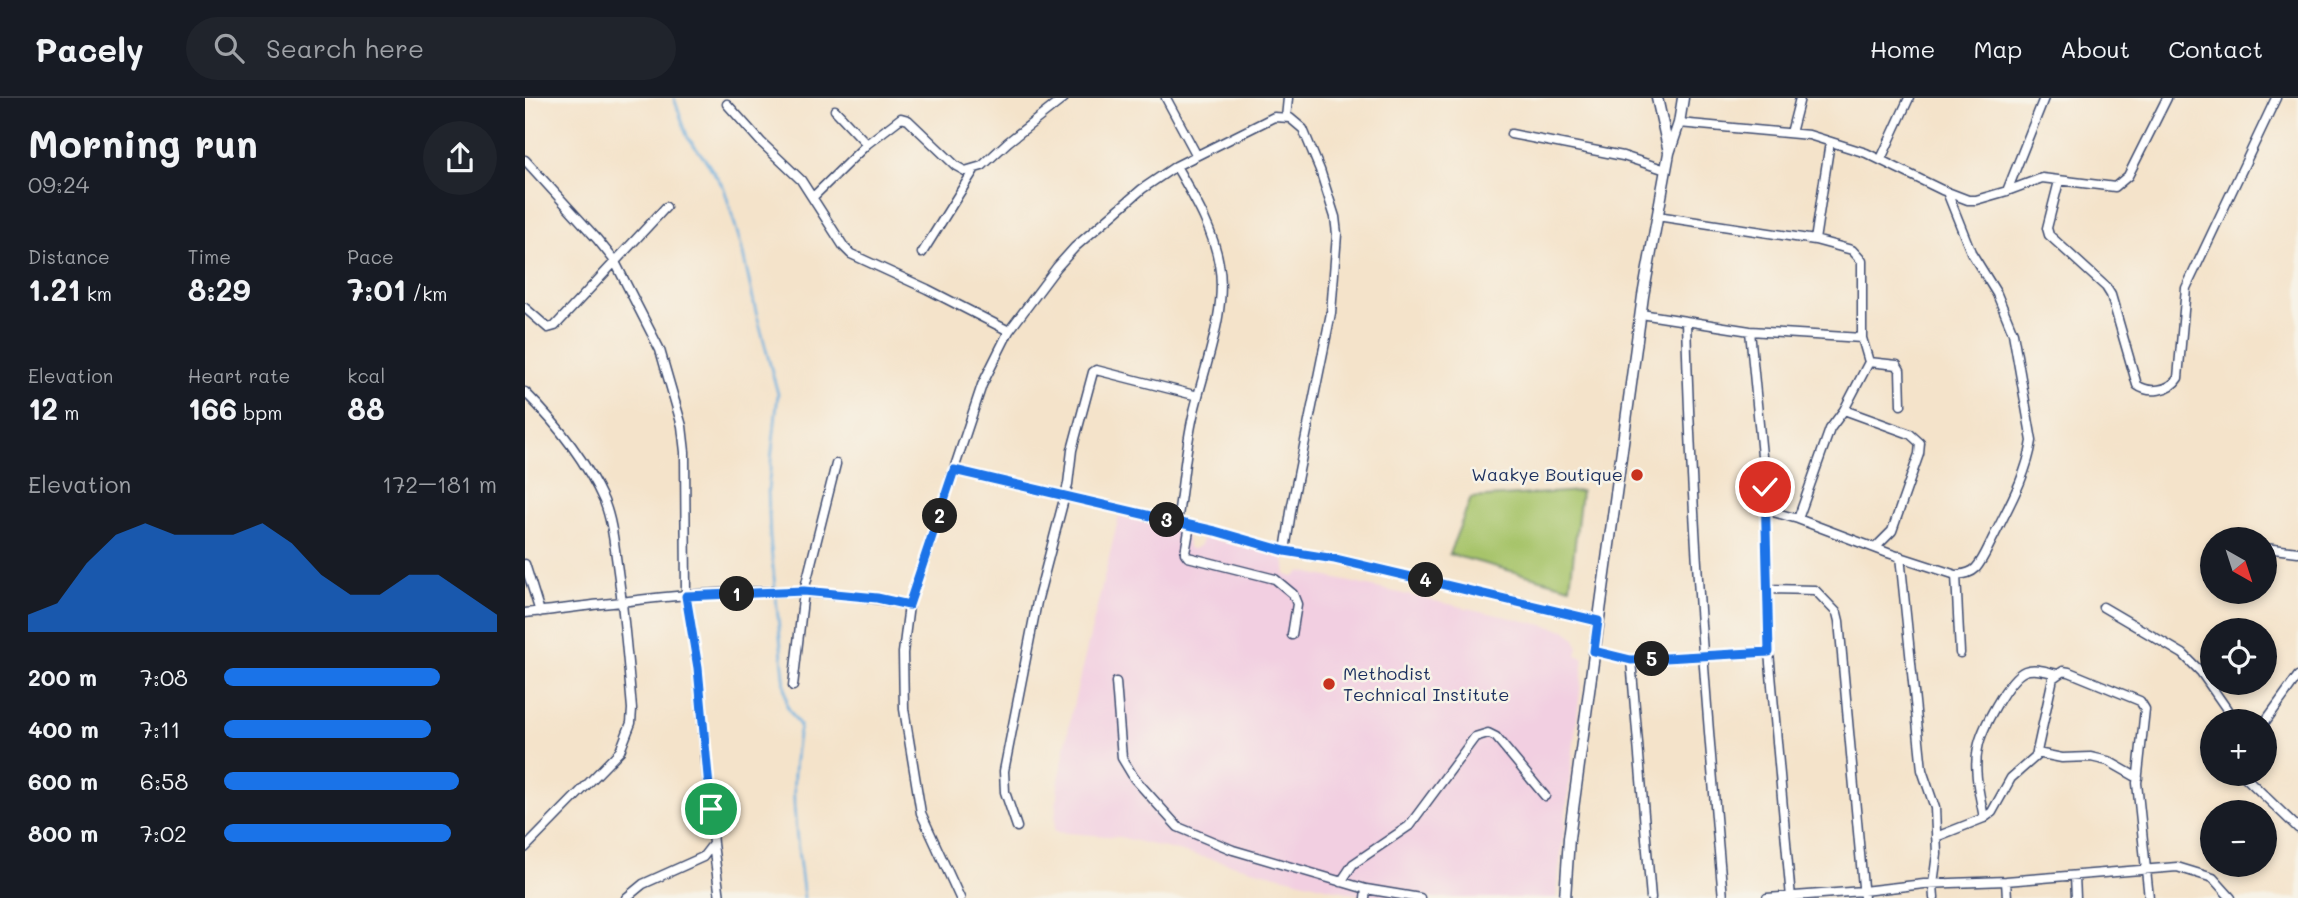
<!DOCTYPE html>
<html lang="en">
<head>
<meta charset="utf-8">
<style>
	:root { --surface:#171b24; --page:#20242c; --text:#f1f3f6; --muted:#9ea1a6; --line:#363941; --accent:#1a73e8 }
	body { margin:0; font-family:Mali,sans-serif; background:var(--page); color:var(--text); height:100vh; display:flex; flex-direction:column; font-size:26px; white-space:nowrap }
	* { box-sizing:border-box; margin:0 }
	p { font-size:23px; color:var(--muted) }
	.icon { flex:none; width:38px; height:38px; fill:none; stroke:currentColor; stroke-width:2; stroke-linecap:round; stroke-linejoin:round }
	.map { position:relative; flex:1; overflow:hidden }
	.drawer { display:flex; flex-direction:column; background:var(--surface); width:525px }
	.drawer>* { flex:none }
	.needle { width:46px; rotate:141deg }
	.tools { position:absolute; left:1675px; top:429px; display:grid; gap:14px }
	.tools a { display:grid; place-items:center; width:77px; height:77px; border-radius:50%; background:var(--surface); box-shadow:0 4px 10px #0003; font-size:35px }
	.pin { position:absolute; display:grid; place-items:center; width:60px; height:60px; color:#fff; margin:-30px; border:4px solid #fff; border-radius:50%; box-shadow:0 2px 7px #0007 }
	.km { position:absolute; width:35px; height:35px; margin:-18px; border-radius:50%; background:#222; color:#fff; font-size:19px; line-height:35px; text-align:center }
	.round { display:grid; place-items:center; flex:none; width:74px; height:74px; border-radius:37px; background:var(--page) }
	.head { display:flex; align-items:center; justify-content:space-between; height:119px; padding:0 28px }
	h1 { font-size:38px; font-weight:700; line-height:52px }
	.figures { display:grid; grid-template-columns:repeat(3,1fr); gap:10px; height:119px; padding:7px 28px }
	.figures div { display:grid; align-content:center }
	.figures b { font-size:30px; font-weight:700 }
	.figures small { font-size:19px; font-weight:400 }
	.figures p { font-size:19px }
	.chart { height:196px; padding:14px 28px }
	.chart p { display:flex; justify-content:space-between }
	.chart svg { width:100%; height:126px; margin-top:7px; fill:var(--accent); opacity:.7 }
	ul { padding:0 28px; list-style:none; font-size:23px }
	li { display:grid; grid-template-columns:112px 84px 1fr; align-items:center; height:52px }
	li i { height:18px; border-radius:9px; background:var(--accent) }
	header { display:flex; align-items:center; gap:42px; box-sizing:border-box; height:98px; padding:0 35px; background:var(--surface); border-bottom:2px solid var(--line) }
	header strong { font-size:33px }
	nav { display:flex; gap:38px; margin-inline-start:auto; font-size:24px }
	.search { width:490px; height:63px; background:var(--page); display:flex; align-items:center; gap:18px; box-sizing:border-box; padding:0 24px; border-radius:38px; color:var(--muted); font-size:26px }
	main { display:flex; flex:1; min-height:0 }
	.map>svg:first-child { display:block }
	.built { fill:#f2cfe1 }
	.green { fill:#a7c46b; stroke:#617a64; stroke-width:2 }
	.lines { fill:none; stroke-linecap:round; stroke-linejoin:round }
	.stream { stroke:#69adde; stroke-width:2.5 }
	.minor-casing { stroke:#3c4a6e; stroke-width:11 }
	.tertiary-casing { stroke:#3c4a6e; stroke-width:13 }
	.minor { stroke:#fff; stroke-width:8 }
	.tertiary { stroke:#fff; stroke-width:10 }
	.route-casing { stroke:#fff; stroke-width:14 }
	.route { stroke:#1a73e8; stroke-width:9 }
	.poi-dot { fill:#c8321e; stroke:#f7f3e8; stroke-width:2.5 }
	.labels { text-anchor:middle; stroke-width:5; stroke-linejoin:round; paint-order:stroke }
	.poi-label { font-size:18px; fill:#1b2f5e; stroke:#f7f3e8; text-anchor:end }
</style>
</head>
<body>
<header>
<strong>Pacely</strong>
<div class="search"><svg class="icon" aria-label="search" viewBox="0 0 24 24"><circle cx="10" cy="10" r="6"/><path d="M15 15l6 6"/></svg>Search here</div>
<nav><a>Home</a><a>Map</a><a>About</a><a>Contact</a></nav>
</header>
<main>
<section class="drawer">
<div class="head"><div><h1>Morning run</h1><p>09:24</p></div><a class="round"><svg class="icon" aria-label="share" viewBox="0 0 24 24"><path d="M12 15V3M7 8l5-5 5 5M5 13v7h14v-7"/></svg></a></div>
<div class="figures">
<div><p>Distance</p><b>1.21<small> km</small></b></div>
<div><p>Time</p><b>8:29</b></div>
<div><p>Pace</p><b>7:01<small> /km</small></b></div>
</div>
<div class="figures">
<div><p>Elevation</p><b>12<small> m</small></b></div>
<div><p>Heart rate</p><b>166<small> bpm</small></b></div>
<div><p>kcal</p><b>88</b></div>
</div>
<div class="chart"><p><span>Elevation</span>172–181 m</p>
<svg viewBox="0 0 160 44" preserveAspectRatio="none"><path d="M0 44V38L10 34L20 20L30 10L40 6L50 10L60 10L70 10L80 6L90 13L100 24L110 31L120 31L130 24L140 24L150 31L160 38V44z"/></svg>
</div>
<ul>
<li><b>200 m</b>7:08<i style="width:79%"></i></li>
<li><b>400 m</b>7:11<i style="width:76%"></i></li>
<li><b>600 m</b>6:58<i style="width:86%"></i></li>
<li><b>800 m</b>7:02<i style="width:83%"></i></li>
</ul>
</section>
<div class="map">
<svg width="1773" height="800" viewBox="0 0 1773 800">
	<rect width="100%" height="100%" fill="#f7f3e8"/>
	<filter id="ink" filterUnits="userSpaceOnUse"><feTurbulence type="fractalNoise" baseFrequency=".0143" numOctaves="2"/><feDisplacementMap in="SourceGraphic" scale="14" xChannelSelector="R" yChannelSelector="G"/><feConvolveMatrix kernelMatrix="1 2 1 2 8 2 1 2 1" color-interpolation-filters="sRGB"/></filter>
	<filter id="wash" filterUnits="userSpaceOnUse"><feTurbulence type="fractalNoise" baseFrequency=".00686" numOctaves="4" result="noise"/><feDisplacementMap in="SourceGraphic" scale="28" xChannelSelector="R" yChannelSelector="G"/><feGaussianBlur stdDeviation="1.57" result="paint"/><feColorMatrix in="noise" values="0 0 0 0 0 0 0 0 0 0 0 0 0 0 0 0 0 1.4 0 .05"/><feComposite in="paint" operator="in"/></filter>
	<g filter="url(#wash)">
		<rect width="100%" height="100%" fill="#f4e3ca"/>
		<!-- built -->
		<path class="built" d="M594,418L661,434L663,450L669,451L675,447L678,439L759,458L761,477L769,479L776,473L1040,532L1049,539L1053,548L1051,557L1059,560L1031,800H846L595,739L529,734L533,688L547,612Z"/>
		<!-- green -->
		<path class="green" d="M1056,393L1045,489L924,456L946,400Z"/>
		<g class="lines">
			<!-- stream -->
			<path class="stream" d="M149,0L163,40L180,61L199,90L216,147L231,214L253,296L243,392L245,440L262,608L275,628C262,684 272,743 279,800"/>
		</g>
	</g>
	<g filter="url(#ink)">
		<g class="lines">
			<!-- minor casing -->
			<g class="minor-casing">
				<path id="minor" d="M641,0L671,56
					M202,6L236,44L276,82L319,149L326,156L402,191L484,233
					M310,12L342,46
					M761,20L763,0
					M1154,25L1284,37L1341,55L1417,92L1443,102H1451L1482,93L1517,80L1590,89L1603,78L1642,0
					M1266,35L1275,0
					M986,36L1098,58L1141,72
					M1356,61L1384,0
					M0,62L72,141L89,162L135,252L157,328L160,354L161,497L173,570L188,746L195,800
					M651,68C668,98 688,130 694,166C703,213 678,272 668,318C660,353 658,389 652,424
					M1534,83L1522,130L1524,137L1581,189L1586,197L1612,287C1624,296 1645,293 1653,280L1661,190L1751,0
					M1482,93L1519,0
					M288,99L342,46L376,20L383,22L431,68L440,73L457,68L483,44L539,0
					M1132,118L1290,142L1327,152L1337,163V240L1344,264L1319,312L1305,331L1273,421
					M1290,142L1305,44
					M397,155L449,72
					M0,210L23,230L30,228L141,109
					M1116,216L1225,233L1337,240
					M1161,223C1166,416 1181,608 1198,800
					M1225,233L1240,389L1244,554L1266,800
					M1344,264L1372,267L1375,272L1376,307
					M0,294C31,325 61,363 79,403C87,423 89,445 92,466C99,514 103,563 107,611L106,625L95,653L0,750
					M1319,312L1385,336L1395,345L1394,356L1367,433L1350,450
					M429,372L690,433L760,453L810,461L1073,523
					M1241,412L1273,421L1363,455L1431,477C1438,476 1445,476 1451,470C1459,461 1464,447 1470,436C1485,406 1502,376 1507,343L1488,235L1472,196L1446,154L1422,94
					M665,427L660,455L663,459L750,481L768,496L772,506L767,537
					M1740,450L1773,454
					M1375,458L1397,672L1410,710L1412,756L1408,786L1409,800
					M0,466L15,514
					M1431,477L1435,555
					M1242,491L1290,492L1312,515L1314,523L1339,800
					M1578,509L1658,556L1676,574L1710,623
					M0,515C32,512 64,507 96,504C191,492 290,487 384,507
					M1069,553L1106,562L1244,554
					M1106,562L1126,800
					M591,584L597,660L609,680L653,729L708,752L841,791
					M268,588L279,493L311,366
					M1740,624L1773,578
					M1512,655L1537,660L1566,659L1583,663L1613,680
					M1717,676L1773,730
					M1459,720C1455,698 1448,673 1453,650C1456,632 1483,580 1500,573C1510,569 1523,574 1532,576
					M492,729L480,694L479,673L512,504L543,386L547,352L568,274L571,272L673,298
					M1411,739L1459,720L1467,714L1486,680L1511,658L1528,580L1538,573L1544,574L1615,603L1620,611L1612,685L1624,800
					M1550,778L1551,800
					M1481,783L1482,800
					M816,784L828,766L884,728L950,639L963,635L971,639L1020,698
					M101,800L118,786L178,759L188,746
					M435,800L396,715L379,611L378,555L384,507L457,287L484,233L532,169L550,149L617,91L651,68L749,19L765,20L778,31L795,72L810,119L812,136L806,215L767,407L760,453
					M840,800L841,791L895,800
					M1242,800L1338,793L1399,786L1481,783L1652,769L1688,780L1706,800"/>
			</g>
			<!-- tertiary casing -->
			<g class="tertiary-casing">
				<path id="tertiary" d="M1132,0L1144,54
					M1040,800L1044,740L1056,652L1118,198L1144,55L1154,25L1158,0"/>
			</g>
			<!-- minor -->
			<use href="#minor" class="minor"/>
			<!-- tertiary -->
			<use href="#tertiary" class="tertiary"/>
		</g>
	</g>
	<g class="lines" filter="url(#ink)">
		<!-- route casing -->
		<g class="route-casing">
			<path id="route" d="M186,711L173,570L161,498L279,493L352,500L384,507L429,372L690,433L760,453L810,461L1073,523L1069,553L1106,562L1244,554L1240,389"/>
		</g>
		<!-- route -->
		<use href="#route" class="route"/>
	</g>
	<!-- markers -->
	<g class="poi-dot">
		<circle cx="1112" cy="377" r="7"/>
		<circle cx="804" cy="586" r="7"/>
	</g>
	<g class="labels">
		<!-- poi labels -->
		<g class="poi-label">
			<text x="1098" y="383">Waakye Boutique</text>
			<text x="818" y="582" text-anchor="start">Methodist<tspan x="818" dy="21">Technical Institute</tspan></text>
		</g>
	</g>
</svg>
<div class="tools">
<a><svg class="needle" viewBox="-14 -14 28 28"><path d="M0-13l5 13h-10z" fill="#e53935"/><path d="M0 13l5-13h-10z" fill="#9ea1a6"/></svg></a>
<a><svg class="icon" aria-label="locate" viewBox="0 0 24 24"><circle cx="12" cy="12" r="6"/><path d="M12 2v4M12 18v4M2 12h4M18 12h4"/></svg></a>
<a>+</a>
<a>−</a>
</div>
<div class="pin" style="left:186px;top:711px;background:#1e9e55"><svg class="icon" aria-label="arrive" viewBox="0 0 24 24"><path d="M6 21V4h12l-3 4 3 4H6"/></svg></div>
<div class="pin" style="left:1240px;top:389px;background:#d93025"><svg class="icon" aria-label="check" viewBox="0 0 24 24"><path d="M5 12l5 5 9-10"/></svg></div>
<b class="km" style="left:212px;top:496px">1</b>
<b class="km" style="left:415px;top:418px">2</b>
<b class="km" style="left:642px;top:422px">3</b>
<b class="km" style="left:901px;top:482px">4</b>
<b class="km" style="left:1127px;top:561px">5</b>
</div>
</main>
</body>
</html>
